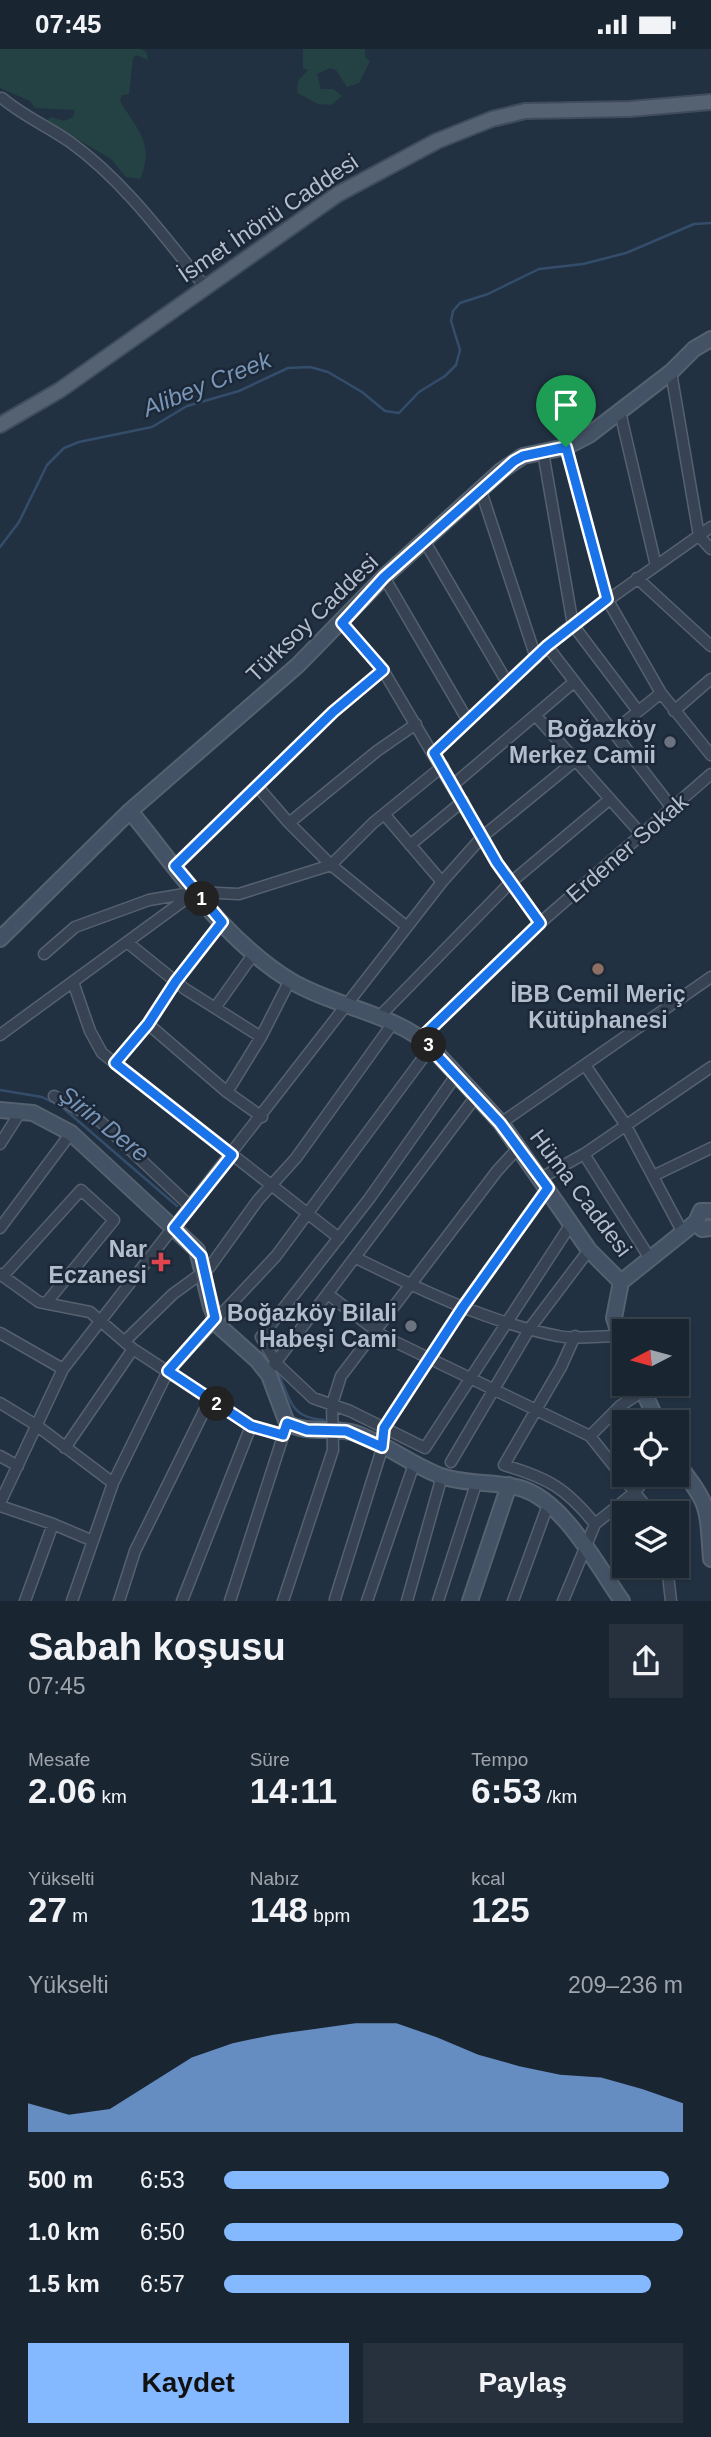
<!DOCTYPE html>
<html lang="tr">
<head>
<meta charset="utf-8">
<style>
	:root { --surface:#1a2532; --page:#27313e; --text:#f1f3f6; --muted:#9fa5ac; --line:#38424d; --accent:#85b9ff }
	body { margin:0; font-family:Arial,sans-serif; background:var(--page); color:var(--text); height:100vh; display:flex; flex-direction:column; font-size:26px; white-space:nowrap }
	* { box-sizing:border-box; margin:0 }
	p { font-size:23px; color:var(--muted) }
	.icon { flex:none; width:38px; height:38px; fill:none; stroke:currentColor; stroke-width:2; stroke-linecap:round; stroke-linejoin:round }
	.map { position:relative; height:1552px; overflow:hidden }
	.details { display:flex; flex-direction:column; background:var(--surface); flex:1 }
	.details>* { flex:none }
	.needle { width:46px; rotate:264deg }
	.fabs { position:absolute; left:612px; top:1270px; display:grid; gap:14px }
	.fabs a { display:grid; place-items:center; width:77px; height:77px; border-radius:0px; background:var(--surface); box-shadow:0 2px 5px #0004,0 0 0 2px var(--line); font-size:35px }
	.pin { position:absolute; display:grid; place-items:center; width:60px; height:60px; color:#fff; margin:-72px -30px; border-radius:50% 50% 50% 0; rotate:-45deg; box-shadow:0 0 7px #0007 }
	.pin .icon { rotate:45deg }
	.km { position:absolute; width:35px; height:35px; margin:-18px; border-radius:50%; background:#222; color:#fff; font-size:19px; line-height:35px; text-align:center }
	.round { display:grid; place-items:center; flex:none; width:74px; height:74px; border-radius:0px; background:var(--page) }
	.overview { display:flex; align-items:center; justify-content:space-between; height:119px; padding:0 28px }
	h1 { font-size:38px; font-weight:700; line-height:52px }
	.metrics { display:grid; grid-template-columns:repeat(3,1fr); gap:10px; height:119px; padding:7px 28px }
	.metrics div { display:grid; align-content:center }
	.metrics b { font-size:35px; font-weight:700 }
	.metrics small { font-size:19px; font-weight:400 }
	.metrics p { font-size:19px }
	.chart { height:196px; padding:14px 28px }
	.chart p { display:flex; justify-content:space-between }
	.chart svg { width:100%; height:126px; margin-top:7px; fill:var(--accent); opacity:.7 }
	.button { display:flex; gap:14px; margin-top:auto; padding:14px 28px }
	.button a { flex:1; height:80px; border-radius:0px; background:var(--accent); color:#111; font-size:28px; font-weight:700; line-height:80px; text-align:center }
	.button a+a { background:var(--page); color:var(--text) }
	ul { padding:0 28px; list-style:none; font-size:23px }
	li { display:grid; grid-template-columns:112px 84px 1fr; align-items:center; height:52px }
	li i { height:18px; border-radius:9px; background:var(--accent) }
	.status { display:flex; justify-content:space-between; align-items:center; height:49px; padding:0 35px; background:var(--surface); direction:ltr }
	.status svg { height:19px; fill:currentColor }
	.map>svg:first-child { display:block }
	.green { fill:#244143 }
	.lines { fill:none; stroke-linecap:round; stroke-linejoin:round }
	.stream { stroke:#344d6b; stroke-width:2.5 }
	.street-casing { stroke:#55616f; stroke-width:13 }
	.secondary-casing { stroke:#55616f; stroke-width:18 }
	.primary-casing { stroke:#404c5b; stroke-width:18 }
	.street { stroke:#374352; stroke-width:10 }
	.secondary { stroke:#445265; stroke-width:14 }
	.primary { stroke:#556272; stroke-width:14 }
	.route-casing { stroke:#fff; stroke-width:14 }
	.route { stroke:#1a73e8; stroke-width:9 }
	.worship-dot { fill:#6b7280; stroke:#1c2837; stroke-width:2.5 }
	.education-dot { fill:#8d6e63; stroke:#1c2837; stroke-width:2.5 }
	.health-dot { fill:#e0444e; stroke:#1c2837; stroke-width:2.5 }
	.labels { text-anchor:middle; stroke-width:5; stroke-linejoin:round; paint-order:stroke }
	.street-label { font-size:23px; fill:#b3becc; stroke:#1c2837 }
	.poi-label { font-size:23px; font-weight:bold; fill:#b3becc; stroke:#1c2837; text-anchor:end }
	.water-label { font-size:24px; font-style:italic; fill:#7895b7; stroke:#1c2837 }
</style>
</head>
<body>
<div class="status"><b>07:45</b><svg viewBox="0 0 49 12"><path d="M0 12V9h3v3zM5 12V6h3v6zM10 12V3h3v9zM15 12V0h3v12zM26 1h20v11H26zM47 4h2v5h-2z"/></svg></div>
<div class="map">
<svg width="711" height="1552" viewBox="0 0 711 1552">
	<rect width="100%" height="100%" fill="#223142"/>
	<!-- green -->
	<path class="green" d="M0,0H141L146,3L148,11L136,6L133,9L129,45L122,46L120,52C138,82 155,95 140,130L126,128L111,110L47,72L51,68L64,72L73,68L75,61L35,59L30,52L0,39Z
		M303,0H365V8L370,12L359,34L347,38L336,21L330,19L317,25L321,40H333L342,47L331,56L318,55L297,44L298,32L308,21L303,19Z"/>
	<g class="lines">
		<!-- stream -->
		<path class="stream" d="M0,498L19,473L47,416L64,399L79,393L152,378L187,357L239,342L288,319L310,318L328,323L362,343L385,362L399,364L419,343L445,327L456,316L460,301L451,272L453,262L460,254L488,245L539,220L583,215L626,204L694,175L711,174
			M0,1041L42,1048L62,1058L177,1157
			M277,1322C291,1349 288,1369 324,1371"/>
		<!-- street casing -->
		<g class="street-casing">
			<path id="street" d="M2,49C23,67 47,77 70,93C123,131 164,187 205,238
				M671,323L699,487L711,500
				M620,363L656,517
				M566,398L607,550L661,644L711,706
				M543,403L573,576L638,662
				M481,442L536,609
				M425,493L508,635
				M384,528L468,672
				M637,529L711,597
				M342,574L383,621L497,814L540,874
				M547,597L672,759
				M674,662L711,630
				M536,667L642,786
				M614,682L661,644
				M434,704L564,582L711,478
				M453,736L574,633
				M257,737L289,774
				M384,765L442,833
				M410,796L463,752
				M175,817L333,663L383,621
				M407,878L331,816L289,774L377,702L416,675
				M128,894L185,940L261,988
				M44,905L75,878L149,851L196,843L239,845L331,816L373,774L443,717
				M73,933L90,982L102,1004L339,1189
				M215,959L252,907
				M379,968L510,834L610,750
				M148,975L227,1043L262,1068
				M0,986L194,844
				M421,989L540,874L711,725
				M115,1014L148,975L176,932L222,873
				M585,1016L625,1075L683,1184
				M457,1025L369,1150L261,1288L277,1315L313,1349L350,1362L425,1399L571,1175
				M227,1043L261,988L290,931
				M54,1047L101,1073L191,1158
				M501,1074L711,928
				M0,1095L21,1062
				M584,1105L649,1208
				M653,1127L711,1099
				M541,1129L584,1105L711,1018
				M0,1179L71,1084
				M356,1209C421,1241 487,1273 558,1287C576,1291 599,1287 617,1287
				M0,1225L39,1253L90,1263L133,1300L251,1377L283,1386
				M3,1227L81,1141L114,1171L47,1253
				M329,1246L383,1287L590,1387L652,1465
				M0,1284L63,1320
				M575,1287L561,1318L504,1416C548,1429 566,1439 595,1475
				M125,1292L173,1245L209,1219L258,1151L296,1109L393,974
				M273,1317L477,1046
				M0,1354L36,1376L113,1434
				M590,1387L620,1357L643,1342
				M65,1399L133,1300
				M0,1407L18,1417
				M451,1413L530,1279L589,1201
				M0,1454L63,1320L442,833L482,788L575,712
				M0,1457L53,1475L93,1492
				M667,1517L671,1552
				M335,1550L381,1403L384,1379L463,1258L548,1139
				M25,1552L53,1475
				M72,1552L113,1434L168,1322L276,1207L431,998
				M119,1552L135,1502L210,1350
				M182,1552L251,1377
				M230,1552L285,1381
				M283,1552L333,1401L332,1355L341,1327L497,1122L519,1098
				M367,1552L414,1415
				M407,1552L442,1427
				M438,1552L476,1435
				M513,1552L549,1453
				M563,1552L595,1475L635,1443L648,1426"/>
		</g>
		<!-- secondary casing -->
		<g class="secondary-casing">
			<path id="secondary" d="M130,762C179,822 224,891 291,932C335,958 396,965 431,998L501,1074L589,1201L621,1233
				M0,890L130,762L298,616L384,528L501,422L523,407L566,398L589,386L671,323L694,300L711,290
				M0,1061L33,1064L71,1084L197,1201L211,1258L219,1277L257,1311L269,1326L287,1374C308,1386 332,1377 355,1384C385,1394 411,1416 441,1427C467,1436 494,1432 520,1439C563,1451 597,1516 622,1552
				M696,1173L701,1162H711
				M696,1173L702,1180L711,1179
				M625,1303L614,1269L621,1233L696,1173
				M640,1335L658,1374
				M677,1414C710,1457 707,1456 711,1510
				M470,1552L509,1436"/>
		</g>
		<!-- primary casing -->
		<g class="primary-casing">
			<path id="primary" d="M0,376L60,341L338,145L437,92L492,70L525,62L630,60L711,53"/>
		</g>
		<!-- street -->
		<use href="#street" class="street"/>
		<!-- secondary -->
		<use href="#secondary" class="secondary"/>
		<!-- primary -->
		<use href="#primary" class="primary"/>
	</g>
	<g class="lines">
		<!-- route casing -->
		<g class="route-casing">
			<path id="route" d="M566,398L607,550L547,597L434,704L497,814L540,874L421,989L500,1074L548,1139L463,1258L384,1379L382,1398L346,1382L307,1381L287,1374L283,1386L251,1377L168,1322L215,1269L201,1207L174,1179L232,1106L115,1014L148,975L176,932L222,873L175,817L333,663L383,621L342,574L384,528L514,412L523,407Z"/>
		</g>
		<!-- route -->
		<use href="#route" class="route"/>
	</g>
	<!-- markers -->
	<g class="worship-dot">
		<circle cx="670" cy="693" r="7"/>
		<circle cx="411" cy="1277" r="7"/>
	</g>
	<circle class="education-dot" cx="598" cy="920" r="7"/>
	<path class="health-dot" d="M157.5 1202.5h7v7h7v7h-7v7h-7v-7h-7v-7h7z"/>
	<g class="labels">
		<!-- street labels -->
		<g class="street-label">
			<text transform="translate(268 169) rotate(-34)" y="8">İsmet İnönü Caddesi</text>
			<text transform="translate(312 569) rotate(-44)" y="8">Türksoy Caddesi</text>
			<text transform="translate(627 799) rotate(-41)" y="8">Erdener Sokak</text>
			<text transform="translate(581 1144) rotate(53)" y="8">Hüma Caddesi</text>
		</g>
		<!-- poi labels -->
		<g class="poi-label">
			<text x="656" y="688">Boğazköy<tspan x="656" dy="26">Merkez Camii</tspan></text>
			<text x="598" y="953" text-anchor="middle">İBB Cemil Meriç<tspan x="598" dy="26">Kütüphanesi</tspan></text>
			<text x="147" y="1208">Nar<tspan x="147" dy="26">Eczanesi</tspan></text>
			<text x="397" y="1272">Boğazköy Bilali<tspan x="397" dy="26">Habeşi Cami</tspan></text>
		</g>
		<!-- water labels -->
		<g class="water-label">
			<text transform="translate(207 335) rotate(-22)" y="8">Alibey Creek</text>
			<text transform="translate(104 1075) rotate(38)" y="8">Şirin Dere</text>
		</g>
	</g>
</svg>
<div class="fabs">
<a><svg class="needle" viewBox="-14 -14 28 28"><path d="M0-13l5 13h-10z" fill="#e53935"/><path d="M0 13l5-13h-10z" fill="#9fa5ac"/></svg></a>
<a><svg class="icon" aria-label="locate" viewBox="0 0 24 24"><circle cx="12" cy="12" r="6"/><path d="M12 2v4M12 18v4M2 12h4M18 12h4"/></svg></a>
<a><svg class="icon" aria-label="layers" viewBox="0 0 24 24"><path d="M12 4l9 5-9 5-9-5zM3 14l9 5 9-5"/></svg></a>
</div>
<div class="pin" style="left:566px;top:398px;background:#1e9e55"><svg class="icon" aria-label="arrive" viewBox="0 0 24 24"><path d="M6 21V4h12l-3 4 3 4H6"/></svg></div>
<b class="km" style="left:202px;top:850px">1</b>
<b class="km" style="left:217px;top:1355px">2</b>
<b class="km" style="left:429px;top:996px">3</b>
</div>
<section class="details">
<div class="overview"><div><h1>Sabah koşusu</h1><p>07:45</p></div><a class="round"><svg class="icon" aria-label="share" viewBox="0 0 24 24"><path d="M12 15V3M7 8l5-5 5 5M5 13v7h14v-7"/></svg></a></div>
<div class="metrics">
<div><p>Mesafe</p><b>2.06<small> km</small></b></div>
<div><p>Süre</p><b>14:11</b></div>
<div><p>Tempo</p><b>6:53<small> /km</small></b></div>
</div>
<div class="metrics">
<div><p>Yükselti</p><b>27<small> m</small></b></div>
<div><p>Nabız</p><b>148<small> bpm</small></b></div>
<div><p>kcal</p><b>125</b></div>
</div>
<div class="chart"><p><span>Yükselti</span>209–236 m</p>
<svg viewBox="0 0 160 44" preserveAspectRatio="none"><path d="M0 44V34L10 38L20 36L30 27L40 18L50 13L60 10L70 8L80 6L90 6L100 11L110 17L120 21L130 24L140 25L150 29L160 34V44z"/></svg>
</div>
<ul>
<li><b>500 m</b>6:53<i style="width:97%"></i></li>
<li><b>1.0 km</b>6:50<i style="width:100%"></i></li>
<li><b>1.5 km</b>6:57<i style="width:93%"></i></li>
</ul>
<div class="button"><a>Kaydet</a><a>Paylaş</a></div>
</section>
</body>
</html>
